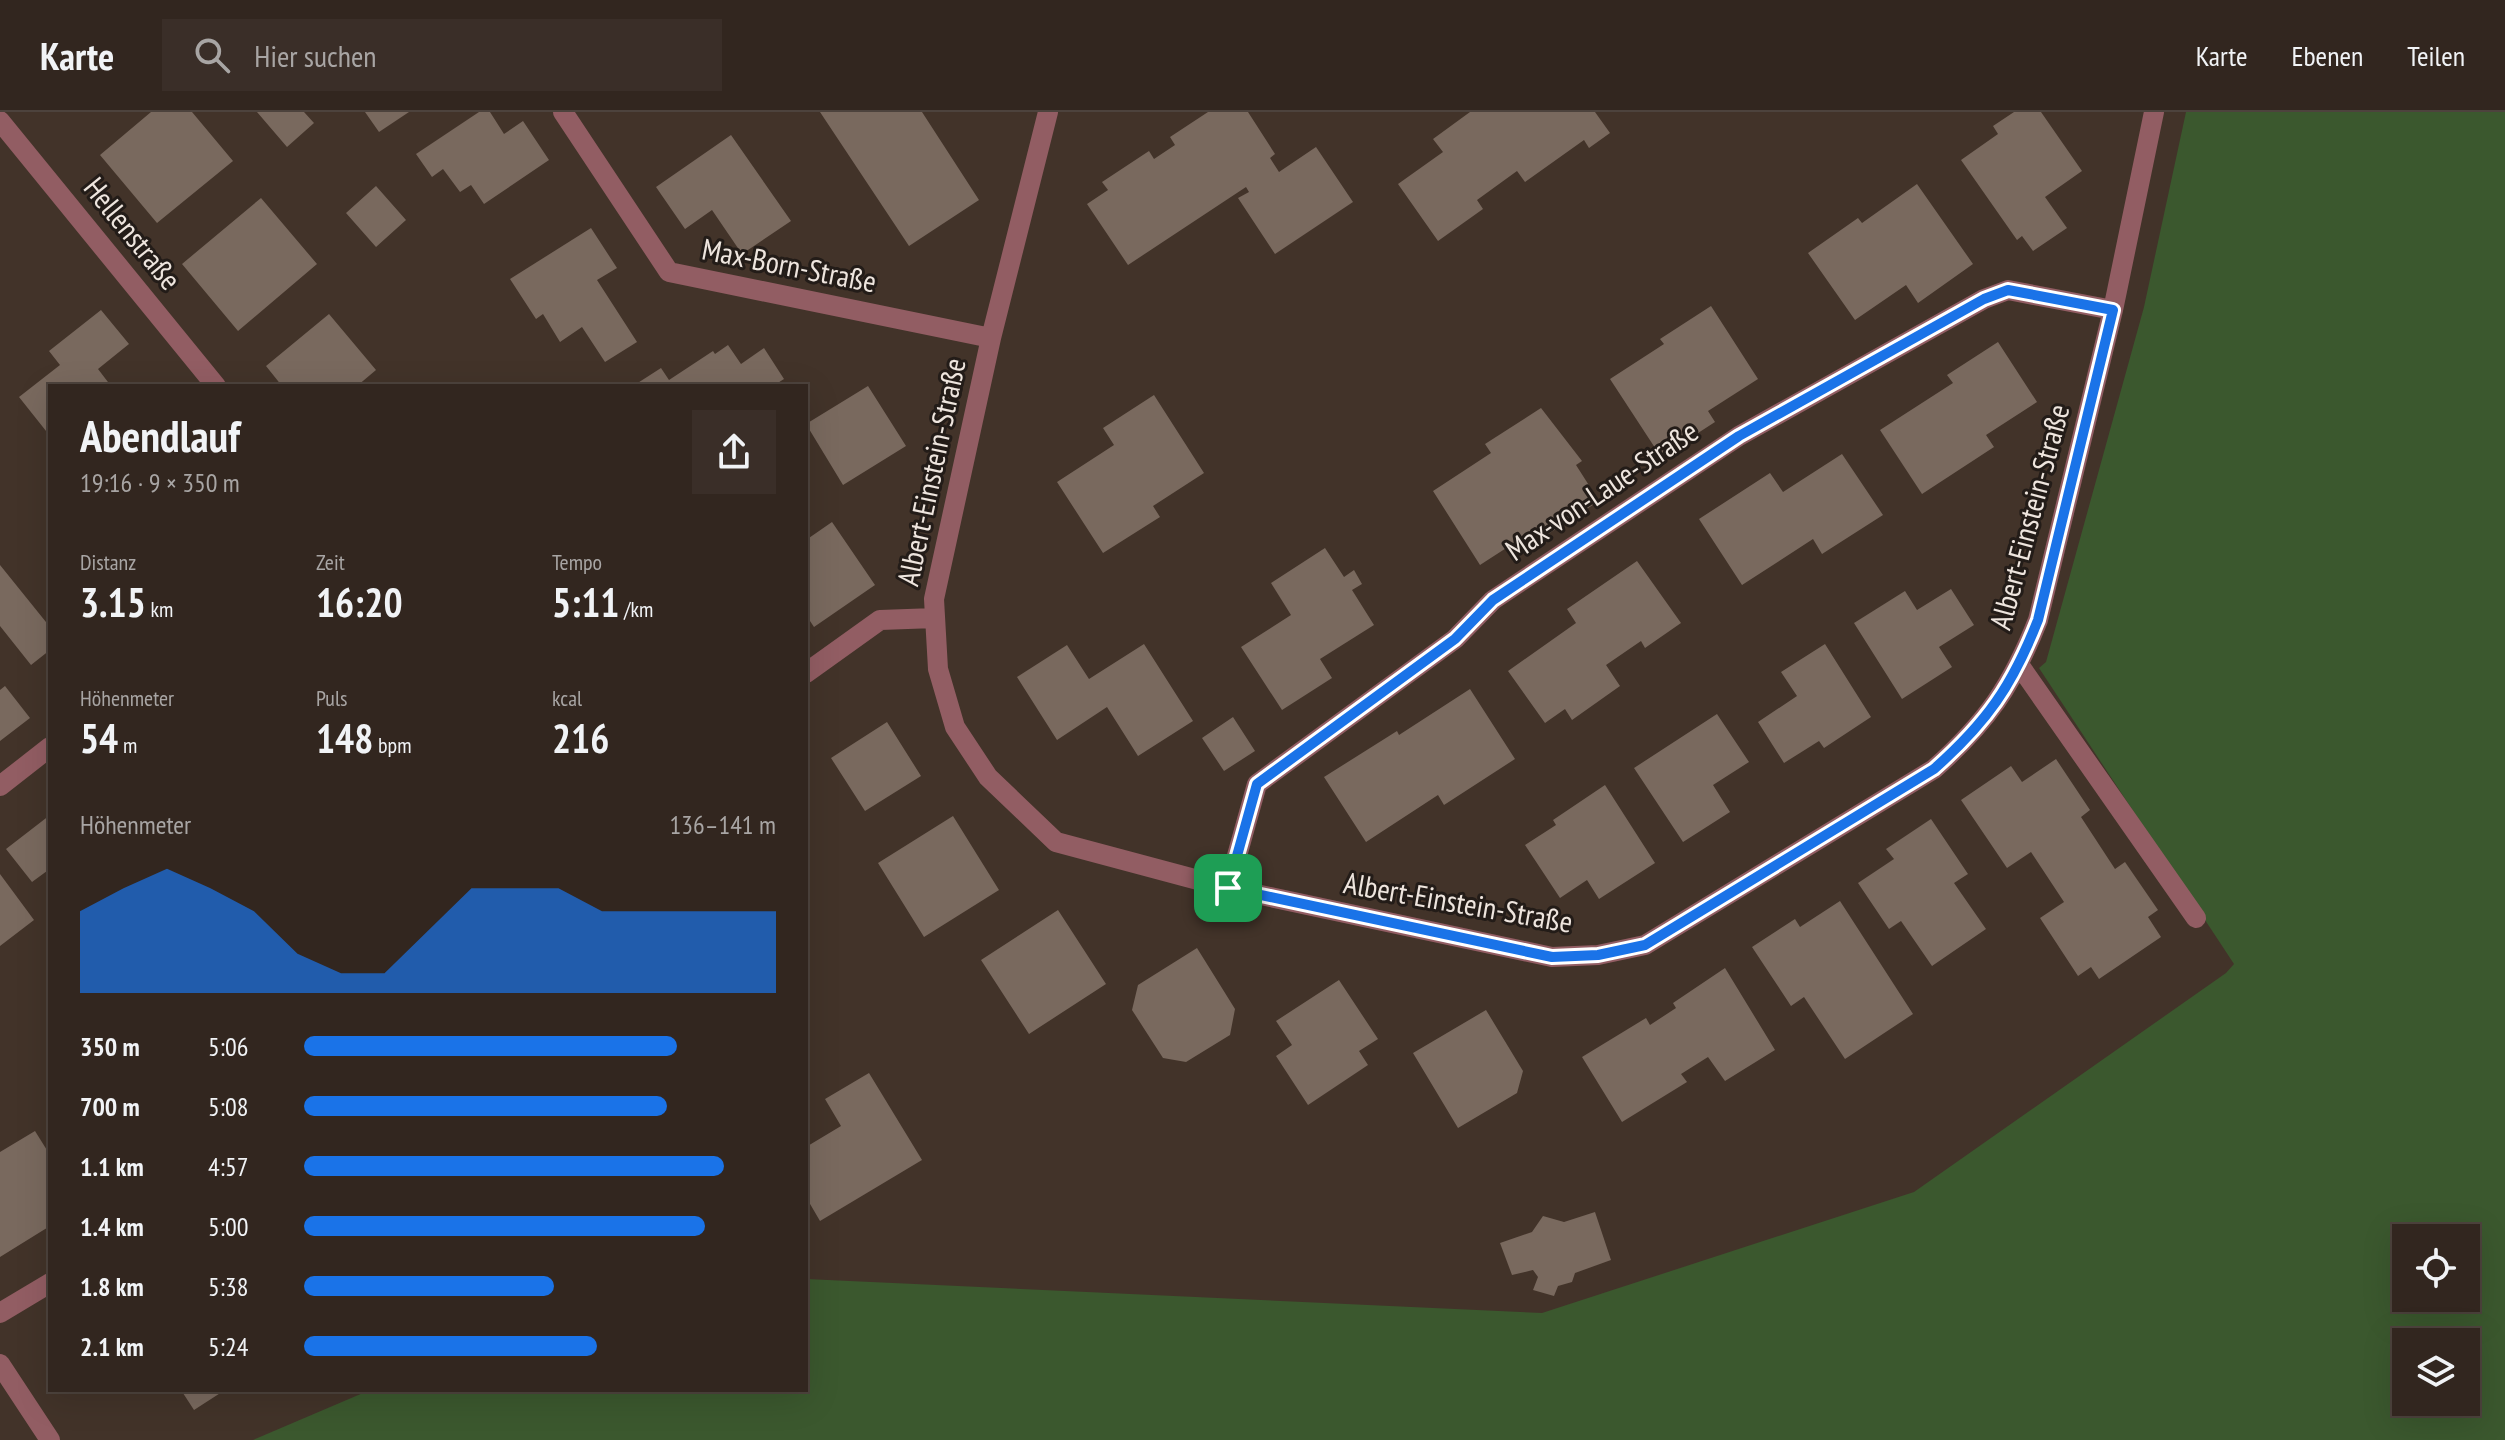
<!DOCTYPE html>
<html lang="de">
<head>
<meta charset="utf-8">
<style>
	:root { --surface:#32261f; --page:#3a2e28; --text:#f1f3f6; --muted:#a8a5a4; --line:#4d433d; --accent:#1a73e8 }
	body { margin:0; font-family:"PT Sans Narrow",sans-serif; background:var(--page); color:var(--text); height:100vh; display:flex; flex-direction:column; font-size:30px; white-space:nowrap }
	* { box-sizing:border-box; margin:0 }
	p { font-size:26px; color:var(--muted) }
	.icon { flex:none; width:44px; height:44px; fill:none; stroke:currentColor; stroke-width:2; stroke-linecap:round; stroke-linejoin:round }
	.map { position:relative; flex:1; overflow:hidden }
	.panel { position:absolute; left:48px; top:272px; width:760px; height:1008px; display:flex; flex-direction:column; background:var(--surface); border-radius:0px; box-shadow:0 8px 32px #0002,0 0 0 2px var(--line) }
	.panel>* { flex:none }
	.buttons { position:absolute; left:2392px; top:1112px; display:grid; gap:16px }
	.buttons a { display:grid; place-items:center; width:88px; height:88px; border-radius:0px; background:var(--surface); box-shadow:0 8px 32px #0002,0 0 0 2px var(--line); font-size:40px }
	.pin { position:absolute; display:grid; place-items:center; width:68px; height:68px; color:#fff; margin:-34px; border-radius:16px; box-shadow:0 4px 12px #0006 }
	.round { display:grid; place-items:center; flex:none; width:84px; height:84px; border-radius:0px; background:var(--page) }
	.head { display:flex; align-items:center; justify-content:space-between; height:136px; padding:0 32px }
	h1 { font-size:44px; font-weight:700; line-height:60px }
	.metrics { display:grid; grid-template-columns:repeat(3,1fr); gap:12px; height:136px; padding:8px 32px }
	.metrics div { display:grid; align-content:center }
	.metrics b { font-size:40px; font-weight:700 }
	.metrics small { font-size:22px; font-weight:400 }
	.metrics p { font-size:22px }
	.chart { height:224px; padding:16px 32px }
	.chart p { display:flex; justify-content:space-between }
	.chart svg { width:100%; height:144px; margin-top:8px; fill:var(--accent); opacity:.7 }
	ul { padding:0 32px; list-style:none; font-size:26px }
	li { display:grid; grid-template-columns:128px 96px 1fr; align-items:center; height:60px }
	li i { height:20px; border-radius:10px; background:var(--accent) }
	header { display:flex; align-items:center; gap:48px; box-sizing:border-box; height:112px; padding:0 40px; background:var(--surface); border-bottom:2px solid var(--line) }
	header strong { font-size:38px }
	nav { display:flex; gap:44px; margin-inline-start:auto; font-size:28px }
	.search { width:560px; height:72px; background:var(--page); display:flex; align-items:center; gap:20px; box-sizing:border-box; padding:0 28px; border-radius:0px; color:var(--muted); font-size:30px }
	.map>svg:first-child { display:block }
	.green { fill:#3b582e; fill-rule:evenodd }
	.building { fill:#79695e }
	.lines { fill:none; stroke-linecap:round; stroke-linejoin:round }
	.minor { stroke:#925d63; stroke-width:20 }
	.route-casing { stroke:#fff; stroke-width:16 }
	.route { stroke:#1a73e8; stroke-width:10 }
	.labels { text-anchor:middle; stroke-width:6; stroke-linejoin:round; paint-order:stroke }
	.street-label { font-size:30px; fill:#eee5de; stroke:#231c18 }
</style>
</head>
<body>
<header>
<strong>Karte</strong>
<div class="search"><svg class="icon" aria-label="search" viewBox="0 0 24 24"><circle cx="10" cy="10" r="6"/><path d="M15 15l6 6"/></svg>Hier suchen</div>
<nav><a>Karte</a><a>Ebenen</a><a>Teilen</a></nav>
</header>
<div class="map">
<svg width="2505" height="1328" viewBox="0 0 2505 1328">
	<rect width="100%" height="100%" fill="#423329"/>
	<!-- green -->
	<path class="green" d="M2186,0H2505V1328H253L370,1278H806V1167L1542,1201L1914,1080L2226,861L2234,852L2039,556L2046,550L2144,195ZM2406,1126H2466V1186H2406ZM2406,1230H2466V1290H2406Z"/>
	<!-- building -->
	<path class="building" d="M151,0H192L233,49L157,111L100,43Z
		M257,0H304L314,11L287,35Z
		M365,0H409L379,20Z
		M479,0H490L504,22L523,9L549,48L484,92L471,73L460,80L443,57L432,65L416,42Z
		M820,0H922L979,88L909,134Z
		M1208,0H1248L1275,42L1270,46L1279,60L1316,35L1353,90L1275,142L1238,86L1249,80L1246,75L1128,153L1087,92L1108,78L1102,70L1149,39L1154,47L1175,33L1170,25Z
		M1470,0H1595L1610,21L1589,36L1584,28L1525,70L1517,59L1477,88L1483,97L1438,129L1398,72L1443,40L1433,27Z
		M2014,0H2041L2082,59L2045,85L2067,116L2033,139L2022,124L2017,128L1961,48L1998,22L1993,14Z
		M731,23L791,109L742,142L712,98L685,117L656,75Z
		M1917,72L1973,152L1918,191L1906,173L1855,208L1808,141L1858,106L1862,111Z
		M376,74L406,108L376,135L346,101Z
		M261,86L317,152L238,219L182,152Z
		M591,116L617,156L597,168L637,230L605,250L582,215L560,230L543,202L536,207L510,167Z
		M1711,194L1758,267L1708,299L1715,310L1661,345L1610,267L1664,232L1660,227Z
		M101,198L129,232L98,257L111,274H50V324L19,285L60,253L49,239Z
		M329,202L376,258L357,274H282L266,254Z
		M1998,230L2037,290L1986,323L1994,335L1922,382L1880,318L1953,271L1947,263Z
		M728,233L741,252L764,236L784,267L773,274H633L661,256L669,268L713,239L715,242Z
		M868,274L906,334L843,373L806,312Z
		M1154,283L1204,361L1153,394L1160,405L1103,441L1057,370L1114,333L1103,316Z
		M1541,296L1582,349L1576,353L1599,389L1545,424L1539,415L1480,453L1433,379L1491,341L1485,332Z
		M1842,342L1883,403L1822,442L1813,427L1742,473L1699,407L1770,361L1783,380Z
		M832,410L875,473L814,515L806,503V428Z
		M1325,436L1344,465L1354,458L1362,472L1352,478L1374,513L1320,547L1332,566L1282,598L1241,535L1291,503L1271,471Z
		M1637,449L1681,511L1645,536L1641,529L1606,553L1620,574L1572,608L1565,597L1545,611L1508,559L1576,511L1567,497Z
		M0,453L50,515V538L31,553L0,514Z
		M1951,477L1974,513L1939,535L1952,555L1902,587L1854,511L1905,479L1917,498Z
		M1144,532L1193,609L1138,644L1107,595L1057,628L1017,565L1067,533L1089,567Z
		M1825,532L1871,605L1824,636L1819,629L1784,651L1758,610L1797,584L1781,560Z
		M5,574L30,606L0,629V578Z
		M1470,577L1515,647L1444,693L1438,683L1366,730L1324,665L1397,619L1399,623Z
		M1717,602L1749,650L1713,673L1730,700L1683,730L1634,656Z
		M1233,605L1255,639L1224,659L1202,626Z
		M887,610L921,664L865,699L831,646Z
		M2056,647L2090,698L2081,705L2115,757L2125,750L2158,798L2148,805L2161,825L2099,867L2091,855L2078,864L2040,806L2064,790L2031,740L2007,756L1961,688L2011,654L2022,670Z
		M1605,673L1655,751L1599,787L1587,768L1560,786L1525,733L1556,713L1553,708Z
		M50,703V763L47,759L32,770L6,737Z
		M953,704L999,778L924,825L878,751Z
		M1931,707L1968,762L1954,771L1986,817L1932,854L1901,809L1889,817L1858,771L1894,747L1886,737Z
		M0,762L34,808L0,834Z
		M1840,789L1913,902L1845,947L1804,885L1791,894L1752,835L1795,807L1800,815Z
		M1058,798L1106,872L1029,922L981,848Z
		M1197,836L1235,897L1230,923L1186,950L1163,946L1132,898L1138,873Z
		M1725,856L1775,938L1725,969L1708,945L1681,962L1687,970L1622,1010L1582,945L1646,906L1650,913L1676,896L1673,891Z
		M1339,868L1378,927L1359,939L1368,953L1308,993L1276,944L1292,933L1276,909Z
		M1486,898L1523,959L1517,981L1458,1016L1413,941Z
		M869,961L922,1048L820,1109L806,1085V1035L841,1014L825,987Z
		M35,1019L50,1043V1114L0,1145V1040Z
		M1595,1100L1611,1148L1575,1161L1572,1170L1558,1174L1554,1184L1533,1178L1538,1165L1533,1158L1512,1163L1500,1131L1532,1120L1543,1104L1564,1110Z
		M181,1278H225L194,1298Z"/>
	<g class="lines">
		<!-- minor -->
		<path class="minor" d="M563,0L669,160L991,226
			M1048,0L991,226L934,487L938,557L955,615L988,665L1056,730L1228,776L1552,845L1598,843L1645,833L1934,657C1987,610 2012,574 2038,508L2113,198L2154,0
			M0,9L216,274
			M2020,554L2196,806
			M806,561L880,508L935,506
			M0,674L50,635
			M1228,776L1257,672L1455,527L1493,488L1739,324L1984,187L2008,178L2113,198
			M0,1201L50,1171
			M0,1252L50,1328"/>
	</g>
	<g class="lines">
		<!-- route casing -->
		<g class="route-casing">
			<path id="route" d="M2008,178L2113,198L2038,508C2012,574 1987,610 1934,657L1645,833L1598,843L1552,845L1228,776L1257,672L1455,527L1493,488L1739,324L1984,187Z"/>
		</g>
		<!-- route -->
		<use href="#route" class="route"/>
	</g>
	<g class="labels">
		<!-- street labels -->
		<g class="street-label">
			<text transform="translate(132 122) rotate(51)" y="10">Hellenstraße</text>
			<text transform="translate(789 154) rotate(11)" y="10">Max-Born-Straße</text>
			<text transform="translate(932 360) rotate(-78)" y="10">Albert-Einstein-Straße</text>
			<text transform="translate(1602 379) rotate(-34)" y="10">Max-von-Laue-Straße</text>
			<text transform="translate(2030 405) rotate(-75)" y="10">Albert-Einstein-Straße</text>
			<text transform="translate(1458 791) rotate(10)" y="10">Albert-Einstein-Straße</text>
		</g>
	</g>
</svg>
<div class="buttons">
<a><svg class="icon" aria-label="locate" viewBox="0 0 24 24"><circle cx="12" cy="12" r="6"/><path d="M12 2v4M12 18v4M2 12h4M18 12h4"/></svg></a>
<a><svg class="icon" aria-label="layers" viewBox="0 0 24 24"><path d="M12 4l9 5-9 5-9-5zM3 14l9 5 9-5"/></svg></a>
</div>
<div class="pin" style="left:1228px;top:776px;background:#1e9e55"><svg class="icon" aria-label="arrive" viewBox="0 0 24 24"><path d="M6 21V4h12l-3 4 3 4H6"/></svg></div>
<section class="panel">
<div class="head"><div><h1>Abendlauf</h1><p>19:16 · 9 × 350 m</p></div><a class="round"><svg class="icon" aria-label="share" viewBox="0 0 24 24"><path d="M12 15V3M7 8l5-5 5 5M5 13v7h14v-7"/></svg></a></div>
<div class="metrics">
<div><p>Distanz</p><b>3.15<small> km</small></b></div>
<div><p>Zeit</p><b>16:20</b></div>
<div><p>Tempo</p><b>5:11<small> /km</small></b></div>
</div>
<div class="metrics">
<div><p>Höhenmeter</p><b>54<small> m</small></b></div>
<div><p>Puls</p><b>148<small> bpm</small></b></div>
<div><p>kcal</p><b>216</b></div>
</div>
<div class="chart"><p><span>Höhenmeter</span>136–141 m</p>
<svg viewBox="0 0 160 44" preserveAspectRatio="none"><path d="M0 44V19L10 12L20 6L30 12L40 19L50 32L60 38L70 38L80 25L90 12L100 12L110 12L120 19L130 19L140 19L150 19L160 19V44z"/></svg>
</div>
<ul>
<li><b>350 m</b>5:06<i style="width:79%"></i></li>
<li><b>700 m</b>5:08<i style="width:77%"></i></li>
<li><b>1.1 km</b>4:57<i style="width:89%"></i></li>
<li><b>1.4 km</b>5:00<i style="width:85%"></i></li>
<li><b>1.8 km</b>5:38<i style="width:53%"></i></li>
<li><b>2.1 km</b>5:24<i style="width:62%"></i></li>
</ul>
</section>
</div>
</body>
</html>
